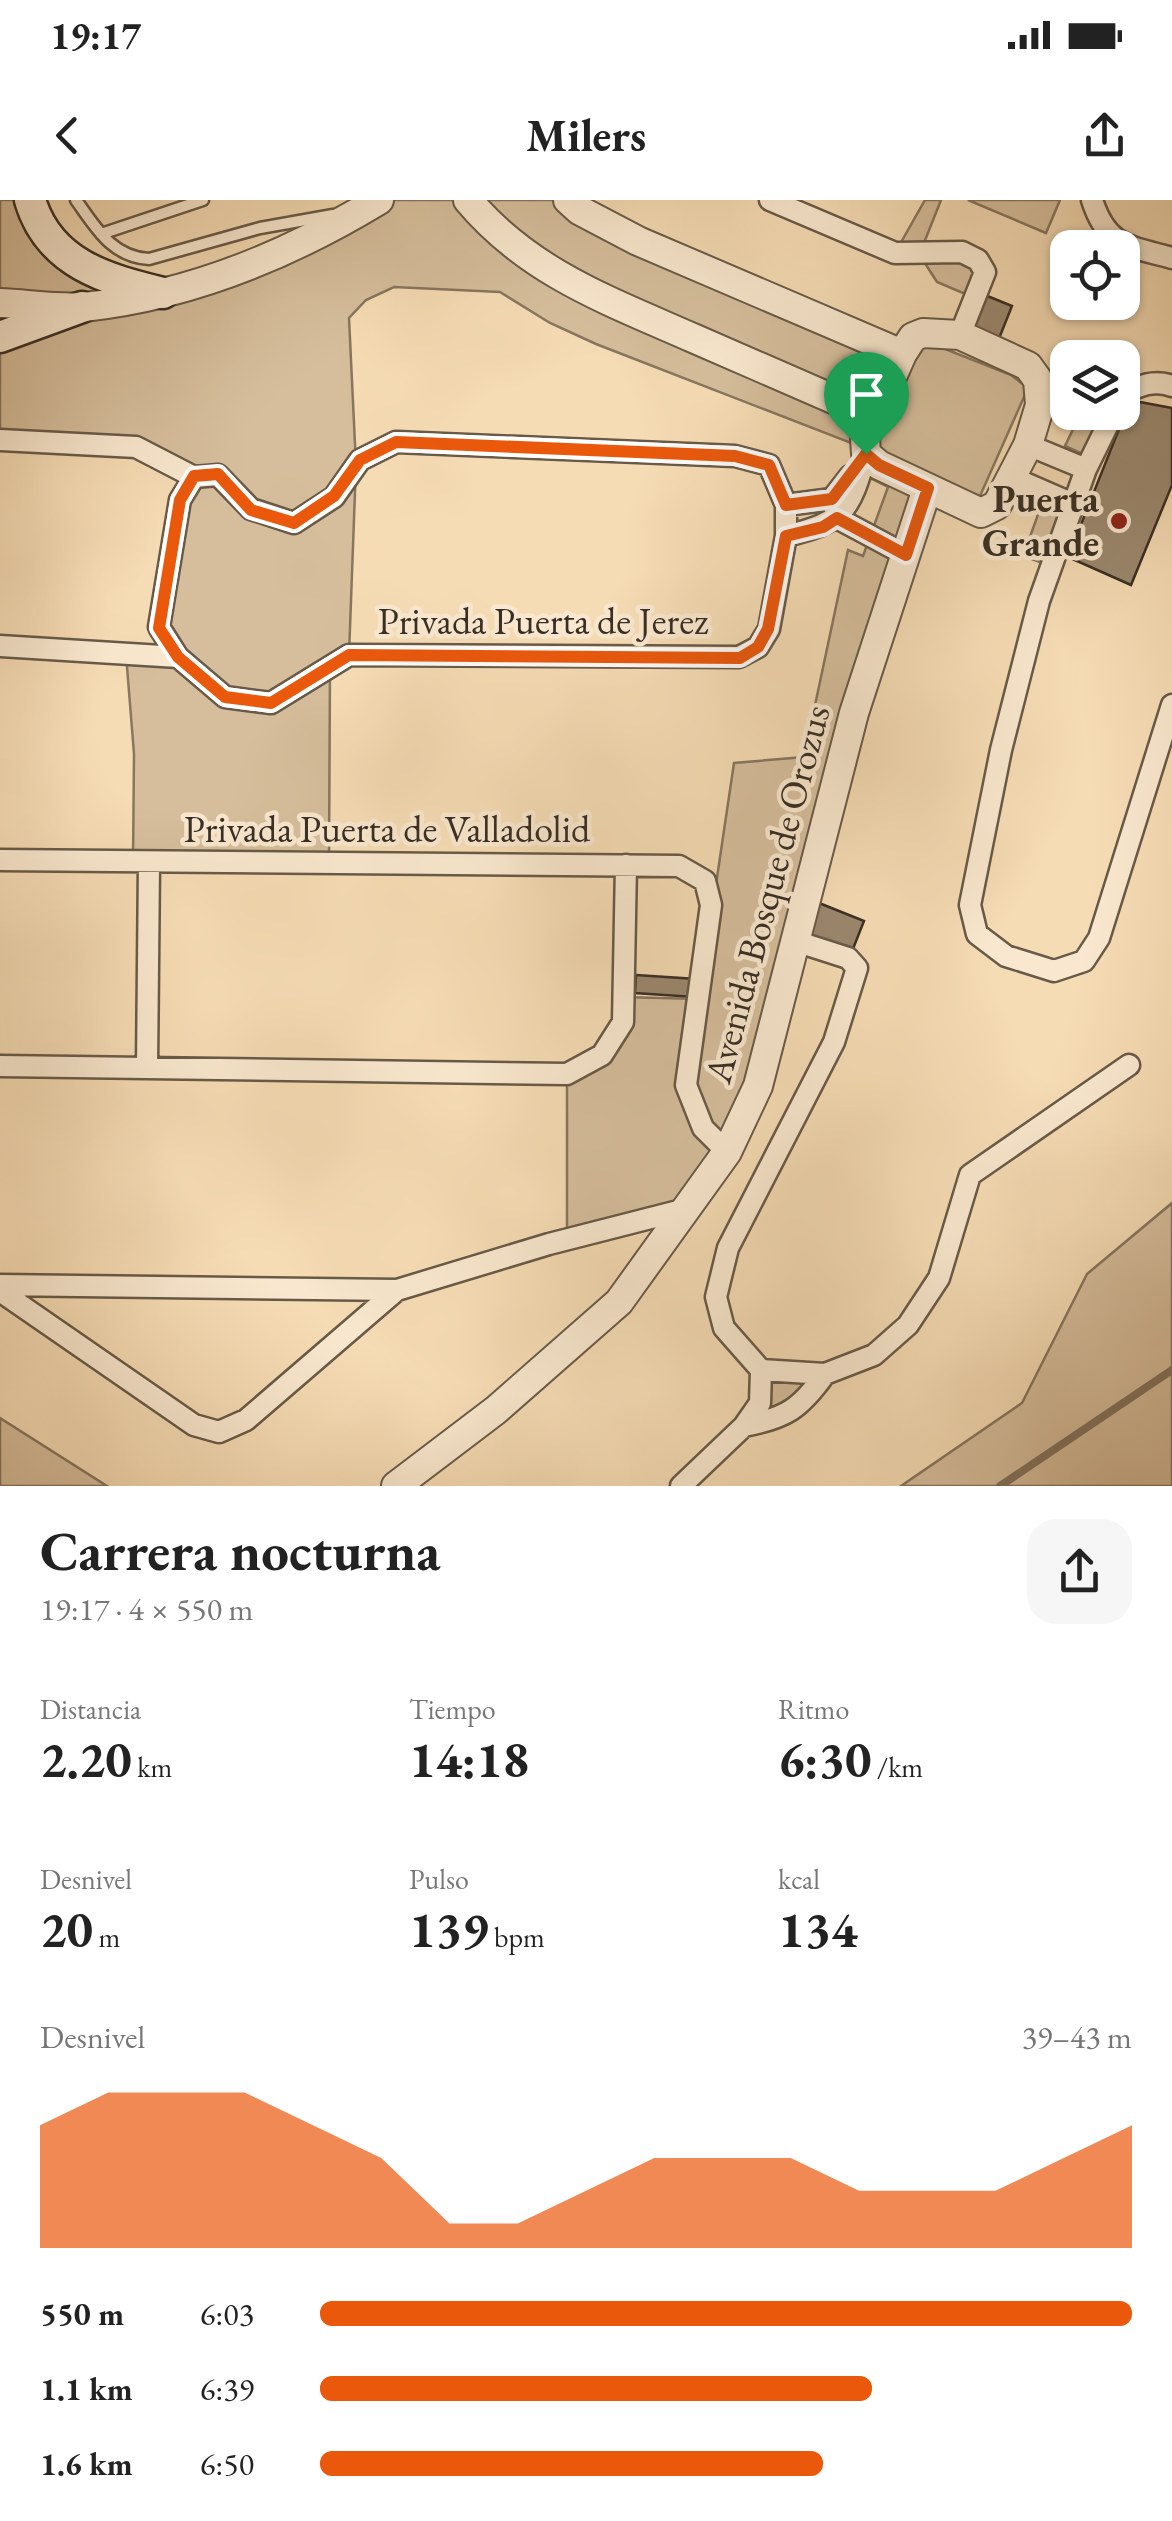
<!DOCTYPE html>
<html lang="es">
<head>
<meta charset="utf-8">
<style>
	:root { --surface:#fff; --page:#f6f6f6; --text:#222; --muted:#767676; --accent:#ea580c }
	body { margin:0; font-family:"EB Garamond",serif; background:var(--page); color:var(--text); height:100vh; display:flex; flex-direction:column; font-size:38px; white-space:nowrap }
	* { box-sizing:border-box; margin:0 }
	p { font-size:32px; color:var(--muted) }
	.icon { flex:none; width:55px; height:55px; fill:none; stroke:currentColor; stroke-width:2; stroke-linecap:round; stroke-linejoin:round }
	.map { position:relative; height:1286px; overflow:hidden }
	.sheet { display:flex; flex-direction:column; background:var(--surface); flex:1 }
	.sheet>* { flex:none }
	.buttons { position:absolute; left:1050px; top:30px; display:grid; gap:20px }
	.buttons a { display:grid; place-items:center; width:90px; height:90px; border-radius:20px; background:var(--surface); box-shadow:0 2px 8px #0004; font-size:50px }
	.pin { position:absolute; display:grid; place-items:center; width:85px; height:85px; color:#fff; margin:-102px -42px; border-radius:50% 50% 50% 0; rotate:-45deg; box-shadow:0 0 10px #0007 }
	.pin .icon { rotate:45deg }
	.round { display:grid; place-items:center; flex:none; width:105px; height:105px; border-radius:30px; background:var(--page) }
	.headline { display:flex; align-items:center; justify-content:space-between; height:170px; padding:0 40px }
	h1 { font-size:55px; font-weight:700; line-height:75px }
	.metrics { display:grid; grid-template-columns:repeat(3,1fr); gap:15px; height:170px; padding:10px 40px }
	.metrics div { display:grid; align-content:center }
	.metrics b { font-size:50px; font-weight:700 }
	.metrics small { font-size:28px; font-weight:400 }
	.metrics p { font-size:28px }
	.chart { height:280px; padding:20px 40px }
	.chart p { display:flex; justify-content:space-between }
	.chart svg { width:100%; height:180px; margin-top:10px; fill:var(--accent); opacity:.7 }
	ul { padding:0 40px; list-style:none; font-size:32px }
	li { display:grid; grid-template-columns:160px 120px 1fr; align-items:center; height:75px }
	li i { height:25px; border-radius:12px; background:var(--accent) }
	.status { display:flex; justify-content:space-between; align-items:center; height:70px; padding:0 50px; background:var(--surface); direction:ltr }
	.status svg { height:28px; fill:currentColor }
	header { display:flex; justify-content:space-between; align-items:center; height:130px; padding:0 40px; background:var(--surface); font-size:45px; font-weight:700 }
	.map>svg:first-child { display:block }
	.green { fill:#d6be9c; stroke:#877660; stroke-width:2.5 }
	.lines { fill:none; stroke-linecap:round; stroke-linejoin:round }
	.stream { stroke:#83735e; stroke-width:8 }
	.building { fill:#9b886f; stroke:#382e24; stroke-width:2.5 }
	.service-casing { stroke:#685a48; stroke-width:15 }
	.minor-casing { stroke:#685a48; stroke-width:25 }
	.tertiary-casing { stroke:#685a48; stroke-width:32 }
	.secondary-casing { stroke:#382e24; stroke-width:35 }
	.service { stroke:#f9e8cf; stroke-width:10 }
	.minor { stroke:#f9e8cf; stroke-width:20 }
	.tertiary { stroke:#f9e8cf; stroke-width:28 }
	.secondary { stroke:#f9e8cf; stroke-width:30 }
	.route-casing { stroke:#fff; stroke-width:20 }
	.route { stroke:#ea580c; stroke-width:12 }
	.poi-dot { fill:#8f2418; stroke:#f9e8cf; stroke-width:4 }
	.labels { text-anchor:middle; stroke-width:9; stroke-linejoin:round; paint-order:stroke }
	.poi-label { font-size:38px; font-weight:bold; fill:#382e24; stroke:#f9e8cf; text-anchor:end }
	.street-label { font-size:38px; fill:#382e24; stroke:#f9e8cf }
</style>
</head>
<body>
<div class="status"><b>19:17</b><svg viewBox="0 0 49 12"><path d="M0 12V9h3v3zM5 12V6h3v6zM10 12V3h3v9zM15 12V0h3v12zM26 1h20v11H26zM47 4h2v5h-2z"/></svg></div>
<header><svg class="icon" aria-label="back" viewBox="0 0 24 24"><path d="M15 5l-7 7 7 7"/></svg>Milers<svg class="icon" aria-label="share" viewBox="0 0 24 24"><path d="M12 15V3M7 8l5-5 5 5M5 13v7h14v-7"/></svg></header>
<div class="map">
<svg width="1172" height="1286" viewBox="0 0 1172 1286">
	<rect width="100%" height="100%" fill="#f6dcb5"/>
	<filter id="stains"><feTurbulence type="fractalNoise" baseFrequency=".002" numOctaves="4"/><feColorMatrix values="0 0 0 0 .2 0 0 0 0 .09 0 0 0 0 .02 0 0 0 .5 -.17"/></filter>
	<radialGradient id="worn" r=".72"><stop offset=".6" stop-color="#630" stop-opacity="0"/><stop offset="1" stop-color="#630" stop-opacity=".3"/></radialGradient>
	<!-- green -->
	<path class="green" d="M0,0H30L48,39L163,93L379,0H584L889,151L860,210L861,216L851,243L596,144L550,123L500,92L394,87L366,100L349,118L356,265L349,455L330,467L329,663L133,662L134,554L126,454L176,457L159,427L194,277L136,247L0,240Z
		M925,0H941L920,53L978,60L970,96L937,82L919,54L895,53Z
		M968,0H1060L1046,33Z
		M925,141L1011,175L1028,188L980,296L929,277L873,248L881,220Z
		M1081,213H1105L1087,256L1065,246Z
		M867,265L912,290L758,886L686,1009L567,1040V874L603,855L623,797L699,799L734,563L804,557L848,350L863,356L888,287L862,274Z
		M1040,309L1062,318L1045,364L1023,356Z
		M1172,1003V1286H901L1022,1203L1087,1074Z
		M761,1170L825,1174L777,1220L760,1203Z
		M0,1218L107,1286H0Z"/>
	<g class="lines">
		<!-- stream -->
		<path class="stream" d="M1000,1286L1172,1170"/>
	</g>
	<!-- building -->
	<path class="building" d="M980,93L1012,106L998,141L967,127Z
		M1140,202L1172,208V285L1131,385L1068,357L1125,214Z
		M819,703L864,721L851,754L806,737Z
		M636,775L696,779L694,797L635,793Z"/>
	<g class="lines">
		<!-- service casing -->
		<g class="service-casing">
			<path id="service" d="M76,0C96,28 112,57 149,59L260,28L333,15
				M101,34L203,0"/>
		</g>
		<!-- minor casing -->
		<g class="minor-casing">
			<path id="minor" d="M770,0L895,53L962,52L978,60L985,72L960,135
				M1092,0C1107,47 1129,46 1172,58
				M1122,194C1139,186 1154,179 1172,186
				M1114,212L1086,269L1039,401L1001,550L970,705L977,734L1006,756L1054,771L1084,761L1099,738L1172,505
				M0,240L136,247L194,277L218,275L251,309L294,323L334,297L360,260L396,242L735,256L769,265L786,305V336L769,429L758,447L739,457L349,455L271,503L225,497L178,457L159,427L180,300L194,277
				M1028,245L1086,269
				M1011,277L1073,304
				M786,305L832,299L850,276
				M835,310L837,318L906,355
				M786,336C844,322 850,311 866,254
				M0,446L178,457
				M0,660L679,666L705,681L711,705L686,885L703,928L727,952
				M795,741L848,758L857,768L834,842L728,1048L716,1097L724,1128L761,1170L825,1174L874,1155L908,1125L939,1078L970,975L1129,865
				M0,866L567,874L602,855L623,822L626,665
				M147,867L149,663
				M0,1085L397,1090L549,1044L686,1009
				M0,1091L194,1225L219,1232L246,1220L397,1090
				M744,1226C786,1218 800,1209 825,1174
				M681,1286L744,1226L760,1203L761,1170"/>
		</g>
		<!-- tertiary casing -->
		<g class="tertiary-casing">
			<path id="tertiary" d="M468,0C528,72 609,101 693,138C753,164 814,191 875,217
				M568,0L579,10L638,41L902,154
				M0,103C27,104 57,109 84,107C188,96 290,54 379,0
				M923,133L960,135L1028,166L1038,180L1040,205L1028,245L997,305L981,313L879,265L866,254L865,238L902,154L913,137Z
				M396,1286L496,1210L619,1102L727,952L758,886L854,513L927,289"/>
		</g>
		<!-- secondary casing -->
		<g class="secondary-casing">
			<path id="secondary" d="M30,0C49,64 106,79 163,93
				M0,137L82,107"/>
		</g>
		<!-- service -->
		<use href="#service" class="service"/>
		<!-- minor -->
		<use href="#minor" class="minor"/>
		<!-- tertiary -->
		<use href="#tertiary" class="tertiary"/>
		<!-- secondary -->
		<use href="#secondary" class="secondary"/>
	</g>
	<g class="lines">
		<!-- route casing -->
		<g class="route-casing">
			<path id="route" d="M396,242L735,256L769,265L786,305L832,299L866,254L879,265L928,288L906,355L837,318L823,327L786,336L768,429L758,447L740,458L349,455L271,503L225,497L178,457L159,428L180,300L194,276L218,274L251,310L294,323L334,296L360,260Z"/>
		</g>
		<!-- route -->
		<use href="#route" class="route"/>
	</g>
	<!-- markers -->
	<circle class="poi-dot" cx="1119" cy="321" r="10"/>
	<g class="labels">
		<!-- poi labels -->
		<g class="poi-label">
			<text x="1099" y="312">Puerta<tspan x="1099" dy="44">Grande</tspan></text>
		</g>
		<!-- street labels -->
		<g class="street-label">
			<text x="543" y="434">Privada Puerta de Jerez</text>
			<text x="387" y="642">Privada Puerta de Valladolid</text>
			<text transform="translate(767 694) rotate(-75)" y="13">Avenida Bosque de Orozus</text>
		</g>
	</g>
	<rect width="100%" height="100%" filter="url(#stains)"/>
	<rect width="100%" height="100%" fill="url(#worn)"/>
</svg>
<div class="buttons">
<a><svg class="icon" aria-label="locate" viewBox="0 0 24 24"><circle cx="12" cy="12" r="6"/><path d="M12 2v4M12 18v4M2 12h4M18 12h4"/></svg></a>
<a><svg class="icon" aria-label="layers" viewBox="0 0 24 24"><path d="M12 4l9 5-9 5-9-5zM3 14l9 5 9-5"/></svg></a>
</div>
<div class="pin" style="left:866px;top:254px;background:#1e9e55"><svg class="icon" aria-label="arrive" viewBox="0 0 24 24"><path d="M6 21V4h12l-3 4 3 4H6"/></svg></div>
</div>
<section class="sheet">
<div class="headline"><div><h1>Carrera nocturna</h1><p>19:17 · 4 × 550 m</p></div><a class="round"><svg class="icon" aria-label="share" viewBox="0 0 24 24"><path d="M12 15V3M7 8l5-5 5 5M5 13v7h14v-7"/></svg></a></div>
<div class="metrics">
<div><p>Distancia</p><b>2.20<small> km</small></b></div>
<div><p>Tiempo</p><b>14:18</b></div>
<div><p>Ritmo</p><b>6:30<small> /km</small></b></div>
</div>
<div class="metrics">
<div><p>Desnivel</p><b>20<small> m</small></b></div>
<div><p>Pulso</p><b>139<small> bpm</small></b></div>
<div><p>kcal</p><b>134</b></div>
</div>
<div class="chart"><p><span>Desnivel</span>39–43 m</p>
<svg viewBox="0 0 160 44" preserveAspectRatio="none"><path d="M0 44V14L10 6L20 6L30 6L40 14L50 22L60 38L70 38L80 30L90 22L100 22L110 22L120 30L130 30L140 30L150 22L160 14V44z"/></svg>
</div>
<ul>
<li><b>550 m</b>6:03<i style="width:100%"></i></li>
<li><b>1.1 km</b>6:39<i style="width:68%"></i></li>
<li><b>1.6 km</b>6:50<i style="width:62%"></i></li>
</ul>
</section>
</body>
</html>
